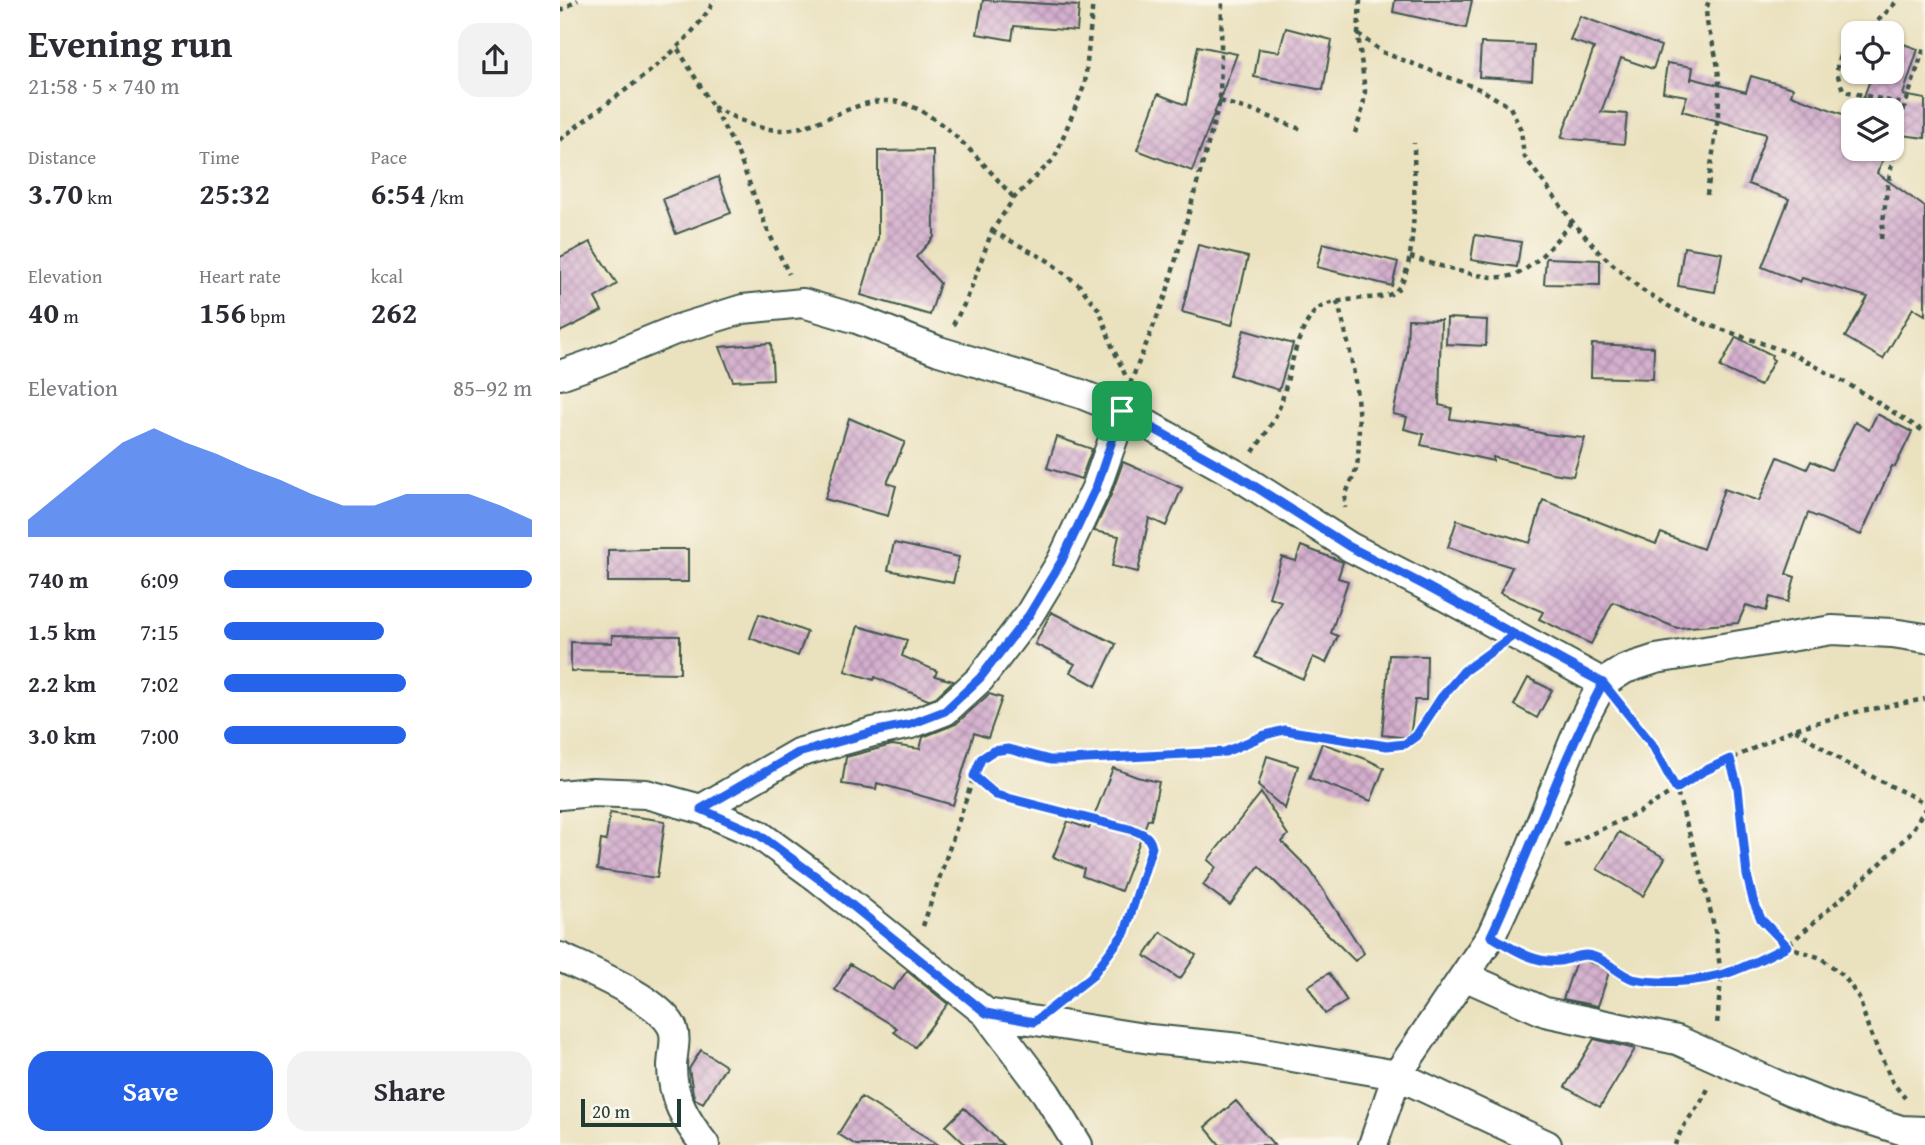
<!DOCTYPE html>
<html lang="en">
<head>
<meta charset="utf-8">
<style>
	:root { --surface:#fff; --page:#f2f2f3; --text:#2b2b33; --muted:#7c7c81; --accent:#2563eb }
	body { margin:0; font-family:"Gentium Book Plus",serif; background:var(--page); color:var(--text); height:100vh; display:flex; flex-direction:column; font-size:26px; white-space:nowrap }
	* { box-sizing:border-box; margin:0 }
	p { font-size:23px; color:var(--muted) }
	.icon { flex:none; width:38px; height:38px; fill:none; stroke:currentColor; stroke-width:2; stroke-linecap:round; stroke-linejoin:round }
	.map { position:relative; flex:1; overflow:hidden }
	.side { display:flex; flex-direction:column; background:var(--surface); width:560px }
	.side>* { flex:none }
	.controls { position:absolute; left:1281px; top:21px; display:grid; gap:14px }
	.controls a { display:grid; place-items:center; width:63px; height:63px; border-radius:14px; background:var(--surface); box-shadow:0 2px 5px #0004; font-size:35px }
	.scale { position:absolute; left:21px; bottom:18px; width:100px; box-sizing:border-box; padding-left:7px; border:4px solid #1f3d34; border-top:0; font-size:19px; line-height:24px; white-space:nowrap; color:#1f3d34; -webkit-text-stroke:5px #fbf7ec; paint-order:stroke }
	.pin { position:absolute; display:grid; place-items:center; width:60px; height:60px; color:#fff; margin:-30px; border-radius:14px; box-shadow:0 4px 10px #0006 }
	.round { display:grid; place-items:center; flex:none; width:74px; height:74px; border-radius:21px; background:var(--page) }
	.head { display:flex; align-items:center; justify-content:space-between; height:119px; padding:0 28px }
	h1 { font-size:38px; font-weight:700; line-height:52px }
	.stats { display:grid; grid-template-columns:repeat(3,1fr); gap:10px; height:119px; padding:7px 28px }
	.stats div { display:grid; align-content:center }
	.stats b { font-size:30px; font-weight:700 }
	.stats small { font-size:19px; font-weight:400 }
	.stats p { font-size:19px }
	.chart { height:196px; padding:14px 28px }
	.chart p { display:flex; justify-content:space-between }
	.chart svg { width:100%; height:126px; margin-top:7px; fill:var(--accent); opacity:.7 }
	.button { display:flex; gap:14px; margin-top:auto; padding:14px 28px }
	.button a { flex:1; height:80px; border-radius:21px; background:var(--accent); color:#fff; font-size:28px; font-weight:700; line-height:80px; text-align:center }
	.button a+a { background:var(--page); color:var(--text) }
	ul { padding:0 28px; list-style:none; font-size:23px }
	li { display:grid; grid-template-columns:112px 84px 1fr; align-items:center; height:52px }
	li i { height:18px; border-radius:9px; background:var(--accent) }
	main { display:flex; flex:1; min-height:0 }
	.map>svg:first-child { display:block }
	.building { fill:url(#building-cross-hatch) }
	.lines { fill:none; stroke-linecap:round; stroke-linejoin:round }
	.minor-casing { stroke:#3d5649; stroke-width:32 }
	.path { stroke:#3d5649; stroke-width:4.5; stroke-dasharray:5 5; stroke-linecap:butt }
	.minor { stroke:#fff; stroke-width:28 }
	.route-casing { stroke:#fff; stroke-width:14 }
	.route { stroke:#2563eb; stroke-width:9 }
</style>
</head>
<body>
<main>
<section class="side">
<div class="head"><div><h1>Evening run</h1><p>21:58 · 5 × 740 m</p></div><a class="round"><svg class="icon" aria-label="share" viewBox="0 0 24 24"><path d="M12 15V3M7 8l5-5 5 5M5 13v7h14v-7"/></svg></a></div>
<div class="stats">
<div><p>Distance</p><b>3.70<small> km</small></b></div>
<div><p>Time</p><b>25:32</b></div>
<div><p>Pace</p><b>6:54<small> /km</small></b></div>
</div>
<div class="stats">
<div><p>Elevation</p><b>40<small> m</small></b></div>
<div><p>Heart rate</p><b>156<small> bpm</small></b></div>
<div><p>kcal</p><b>262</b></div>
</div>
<div class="chart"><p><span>Elevation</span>85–92 m</p>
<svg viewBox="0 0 160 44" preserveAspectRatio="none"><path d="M0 44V38L10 29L20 20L30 11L40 6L50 11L60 15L70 20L80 24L90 29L100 33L110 33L120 29L130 29L140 29L150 33L160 38V44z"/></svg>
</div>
<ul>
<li><b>740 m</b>6:09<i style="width:100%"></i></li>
<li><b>1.5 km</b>7:15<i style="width:52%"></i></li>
<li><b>2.2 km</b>7:02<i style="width:59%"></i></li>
<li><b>3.0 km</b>7:00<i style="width:59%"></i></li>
</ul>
<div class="button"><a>Save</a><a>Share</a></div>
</section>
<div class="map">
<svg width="1365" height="1145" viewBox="0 0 1365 1145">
	<defs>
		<pattern id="building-cross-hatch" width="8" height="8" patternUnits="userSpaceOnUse" patternTransform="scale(1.75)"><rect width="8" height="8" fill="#d4aece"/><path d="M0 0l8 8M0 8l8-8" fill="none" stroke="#ab8fa8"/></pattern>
	</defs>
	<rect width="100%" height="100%" fill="#fbf7ec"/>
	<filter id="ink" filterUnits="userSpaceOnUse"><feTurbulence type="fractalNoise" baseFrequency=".0143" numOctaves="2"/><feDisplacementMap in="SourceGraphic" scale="14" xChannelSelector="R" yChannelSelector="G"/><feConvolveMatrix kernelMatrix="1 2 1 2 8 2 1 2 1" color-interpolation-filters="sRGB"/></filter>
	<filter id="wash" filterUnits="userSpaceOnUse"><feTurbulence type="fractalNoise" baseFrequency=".00686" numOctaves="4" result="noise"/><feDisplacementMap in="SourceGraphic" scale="28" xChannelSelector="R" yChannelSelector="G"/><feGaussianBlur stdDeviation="1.57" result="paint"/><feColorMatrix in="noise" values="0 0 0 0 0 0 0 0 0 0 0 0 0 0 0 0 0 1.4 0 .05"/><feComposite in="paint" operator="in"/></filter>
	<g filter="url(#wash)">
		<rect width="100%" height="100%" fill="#eae1be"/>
		<g id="blocks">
			<!-- building -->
			<path class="building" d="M423,0L519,6L517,31L454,26L452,40L417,34Z
				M835,0H912L906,28L833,12Z
				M1020,16L1101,46L1093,69L1061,58L1041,112L1067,114L1064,144L1001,138L1034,48L1010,40Z
				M726,28L772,40L763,90L694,77L699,49L719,52Z
				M1332,40L1358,49L1343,95L1365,99V138L1335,134L1332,140V110H1299L1313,72H1332Z
				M921,43L974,45L972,80L919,77Z
				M638,46L677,54L632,171L577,150L598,94L626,105Z
				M1107,63L1133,67L1131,81V78L1186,92L1191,76L1233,88L1231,95L1293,118V149H1328L1317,173L1365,207V315L1353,308L1323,359L1285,337L1308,297L1242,278L1240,282L1202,267L1229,199L1188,184L1206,134L1122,111L1127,96L1103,92Z
				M373,150L374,237L356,257L380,283L370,315L301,295L318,238V151Z
				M158,177L171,213L116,234L103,199Z
				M915,235L961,242L957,267L911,260Z
				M30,242L57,284L35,298L42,311L0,332V257Z
				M763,243L838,262L832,286L757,267Z
				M638,245L688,257L672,325L622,312Z
				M1124,247L1162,253L1155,292L1118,286Z
				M986,258L1040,260V285L984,284Z
				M887,318L927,320L926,346L886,344Z
				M848,319L881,320L879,405L892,408L890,419L959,428L985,434L1025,438L1013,476L992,473L933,457V461L861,445L864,434L844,429L847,417L833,414L847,352Z
				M684,330L733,344L719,390L670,375Z
				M1176,337L1212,355L1211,358L1214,360L1200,386L1160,367Z
				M211,343L213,379L173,381L160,347Z
				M1032,344L1094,347L1093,379L1031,377Z
				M1317,414L1352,432L1335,467L1332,466L1301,535L1248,513L1226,574L1235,577L1228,602L1210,597L1206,611L1186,605L1178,623L1117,628L1053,602L1031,644L979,619L983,612L940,593L952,567L888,547L897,520L970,543L983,500L1096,544L1101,533L1143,549L1164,489L1199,501L1218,457L1247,469L1251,461L1271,470L1295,422L1309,430Z
				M289,418L345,442L327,483L336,486L328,516L265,499Z
				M497,437L532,449L521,479L487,468Z
				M563,462L622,488L606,526L589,518L578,572L552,566L559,536L534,531L551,495Z
				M334,543L399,557L393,583L328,570Z
				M741,546L783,562L778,578L788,581L771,633L778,636L766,663L753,657L743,679L695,657L721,601L709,597L722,557L736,561Z
				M92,549H128V582H48V550Z
				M491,612L556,644L536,686L510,672L515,664L475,644Z
				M199,614L247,632L238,656L190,638Z
				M298,626L347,640L342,656L377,671L375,676L393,681L376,697L368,700L315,677L314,680L285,671Z
				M52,635L120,636V673L11,671V642L52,643Z
				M829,655L867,656L866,700H855L850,738L822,735Z
				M968,678L992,690L977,718L954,705Z
				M429,694L442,698L428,738L414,733L393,805L317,783L316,789L282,784L286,757L332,745L360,749L363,737L396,724Z
				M762,743L806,759L824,768L811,801L749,778Z
				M707,756L738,766L725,809L698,786Z
				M553,768L577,777L599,782L591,820L588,819L561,891L522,876L524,869L493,857L508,821L529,829Z
				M701,793L728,835L722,842L750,870L804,953L795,961L699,866L670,905L643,885L656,867L648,860Z
				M50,813L105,821L97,878L37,870L41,840L46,841Z
				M1059,832L1105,858L1083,896L1037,869Z
				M601,932L636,955L620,979L585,956Z
				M1017,958L1050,969L1038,1006L1003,999Z
				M290,964L333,990L347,971L388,1004L355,1047L334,1032L337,1028L275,990Z
				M769,973L787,1001L765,1014L748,986Z
				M1034,1039L1075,1049L1040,1107L1005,1087Z
				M141,1050L166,1066L143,1103L135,1099L133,1093L129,1069Z
				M301,1097L379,1145H296L278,1134Z
				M676,1101L714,1145H660L645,1127Z
				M404,1108L443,1145H406L386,1126Z"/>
		</g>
	</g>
	<g filter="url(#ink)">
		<use href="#blocks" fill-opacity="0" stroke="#3d5649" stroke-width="2"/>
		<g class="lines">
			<!-- minor casing -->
			<g class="minor-casing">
				<path id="minor" d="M0,375L37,362L115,330L183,309L243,303L297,319L379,351L521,394L563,411L677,475L790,547L864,585L1043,683
					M0,795L32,792L86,794L141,809L198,834L258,878L426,1013L486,1093L518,1145
					M141,809L238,753L313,732L351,724L385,711L420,679L469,615L501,562L536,488L563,411
					M0,957C27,970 102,1000 113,1029C117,1040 112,1055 112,1067C112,1098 126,1121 145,1145
					M904,976L985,1012L1117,1040L1231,1091L1285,1112L1341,1130L1365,1131
					M426,1013L590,1039L680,1048L837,1075L987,1145
					M813,1145L837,1075L931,936L965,862L1020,726L1043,683L1065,669L1096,659L1272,630L1332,633L1365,638"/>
			</g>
			<!-- path -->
			<path class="path" d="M0,11L18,0
				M1302,33L1323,16L1338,0
				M798,34L822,52L922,90L950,107L961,130L964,156L1012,221L1039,252L1082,290L1112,308L1146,324L1233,354L1288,384L1365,432
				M1293,40C1275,56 1273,70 1284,91L1344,104
				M118,49L153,107L177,151L207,229L229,274
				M660,101L700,113L740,129
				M153,107C176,118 198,131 223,130C266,128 303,90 346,104C387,119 426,167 454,198
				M795,133L803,108L805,91L798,34L800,0
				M0,140C54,94 118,62 155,0
				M1147,195C1152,151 1166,95 1155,53C1151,33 1142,20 1149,0
				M432,231L487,260L519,285L540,311L552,346L567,379
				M1321,239L1326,197L1338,127L1365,45
				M850,257C876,264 932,285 957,274C977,265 999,237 1012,221
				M777,301C792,352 802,404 798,457C797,480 783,487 785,508
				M393,325L407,299L432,231L454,198L494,159L525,84L533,0
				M570,384L606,295L660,101L662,0
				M693,452C703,438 714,422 720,406C730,377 733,341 752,315C762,302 780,301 796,299C808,297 821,299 833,293C859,279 854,172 854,143
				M1065,709L1092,744L1116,789L1144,883L1156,935L1161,977L1157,1025
				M1235,729L1285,763L1365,803
				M1170,759L1178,787L1187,875L1193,900L1201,919L1227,946L1261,958L1284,976L1299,998L1309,1030L1333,1083L1345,1098
				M414,776L436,795L462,804L547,822L584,834L590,839L592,847L565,932L531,977L508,996
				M1005,846L1081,811L1142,773L1234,729L1291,713L1365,699
				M363,926L414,776L421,759L433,751L448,749L490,760H508L665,752L705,735L724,730L827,746L845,744L856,736L881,698L904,671L927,654
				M956,951L983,961H1001L1026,955L1037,958L1061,974L1075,979L1096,982L1161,977L1192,964L1227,946L1319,865L1351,832L1365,809
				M1115,1145C1122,1122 1141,1107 1149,1086"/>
			<!-- minor -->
			<use href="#minor" class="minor"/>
		</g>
	</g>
	<g class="lines" filter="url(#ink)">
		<!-- route casing -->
		<g class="route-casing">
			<path id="route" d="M562,411L536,488L501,562L469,615L420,678L385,711L351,724L313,732L238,753L141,809L198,834L258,878L426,1013L474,1022L531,977L565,932L592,847C589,836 584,834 573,830L436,795L414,776L421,759L433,751L448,749L490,760H508L665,752L705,735L724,730L827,746L845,744L856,736L881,698L904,671L954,635L1043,683L1092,744L1116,789L1142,772L1170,759L1178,788L1187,875L1193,900L1201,919L1227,946C1183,969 1160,980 1111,982C1098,982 1085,982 1073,979C1057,974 1044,956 1026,955C1017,955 1009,960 1000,961C974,964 952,948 931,936C970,852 1000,764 1043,683L864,585L790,547L677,475L562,411"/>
		</g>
		<!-- route -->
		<use href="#route" class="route"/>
	</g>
</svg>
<div class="controls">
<a><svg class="icon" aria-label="locate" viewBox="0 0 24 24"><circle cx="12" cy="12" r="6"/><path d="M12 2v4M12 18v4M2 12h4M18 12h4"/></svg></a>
<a><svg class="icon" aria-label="layers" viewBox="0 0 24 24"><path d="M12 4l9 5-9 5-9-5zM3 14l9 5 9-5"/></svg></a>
</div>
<div class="scale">20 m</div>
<div class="pin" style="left:562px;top:411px;background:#1e9e55"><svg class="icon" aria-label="arrive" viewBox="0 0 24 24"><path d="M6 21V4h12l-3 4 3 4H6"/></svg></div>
</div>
</main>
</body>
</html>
